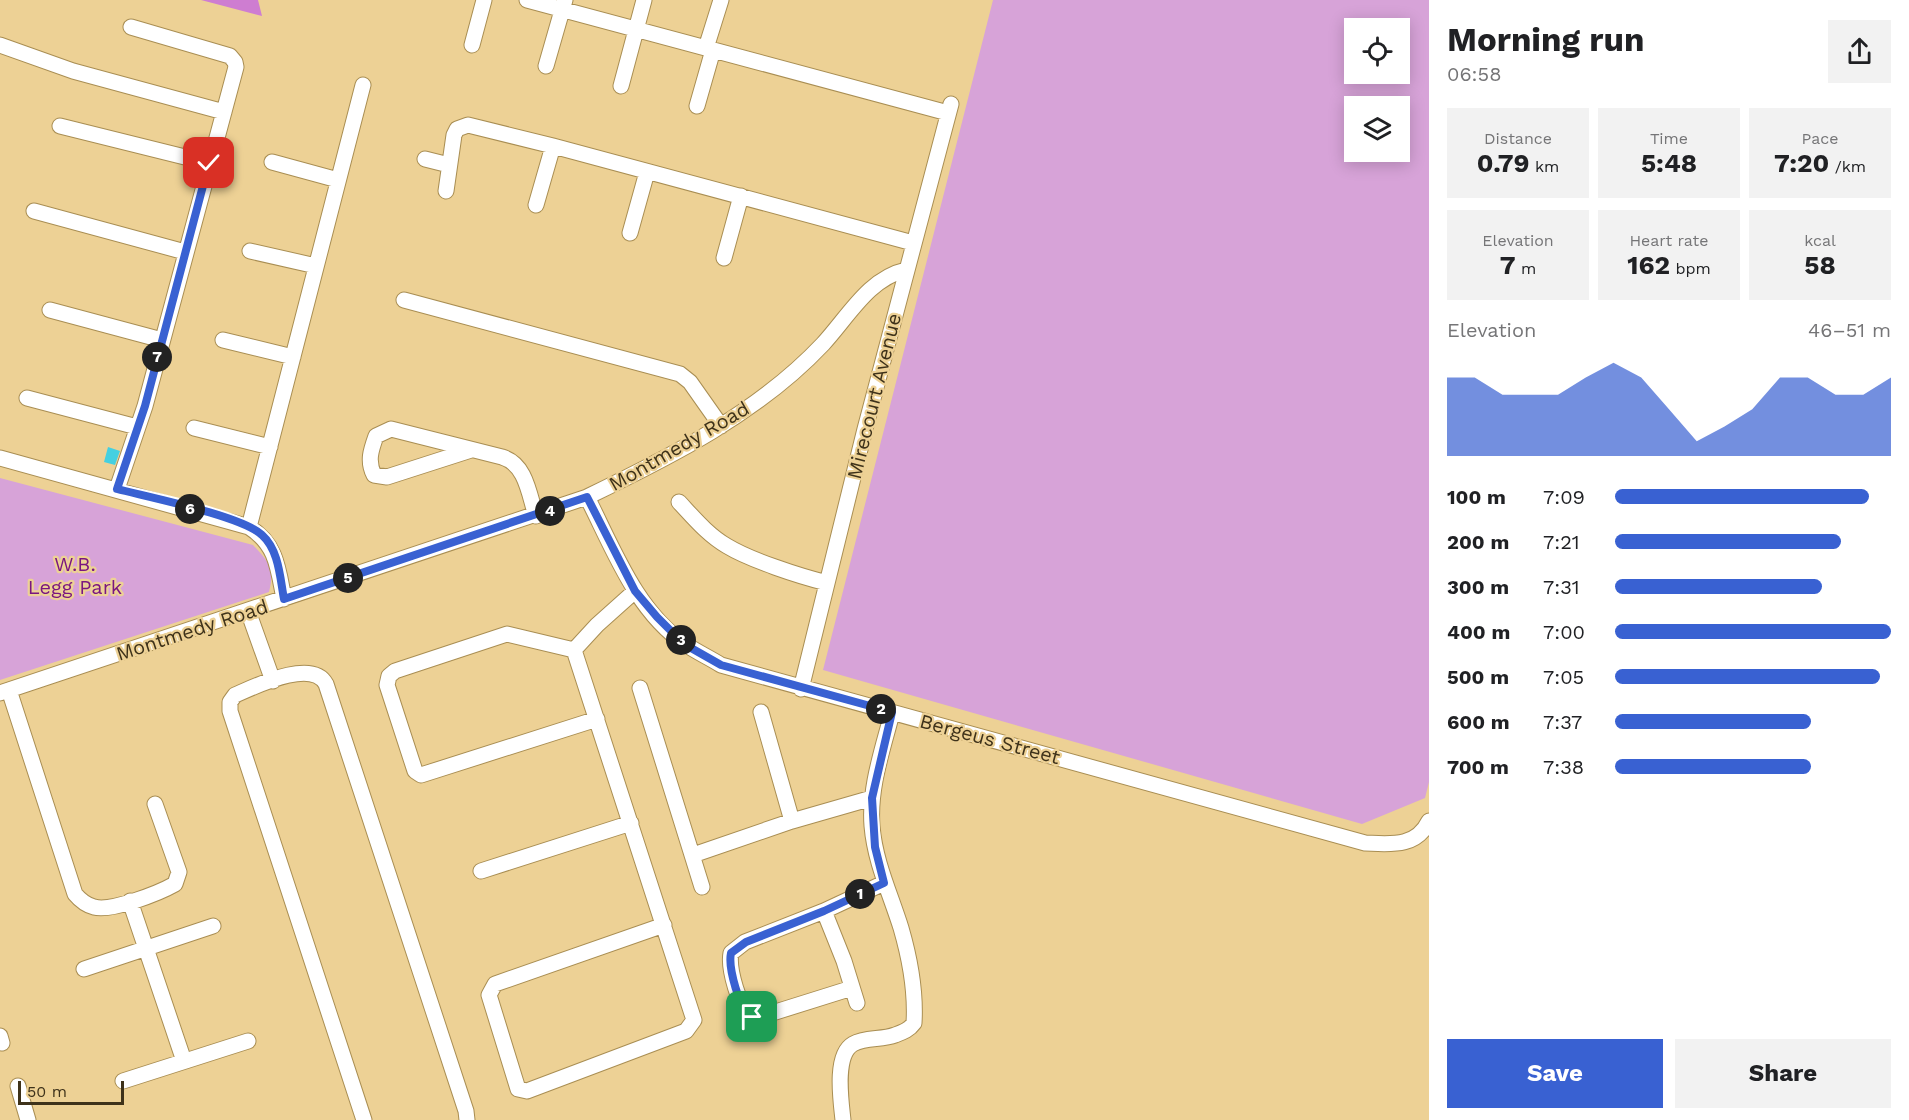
<!DOCTYPE html>
<html lang="en">
<head>
<meta charset="utf-8">
<style>
	:root { --surface:#fff; --page:#f2f2f2; --text:#202124; --muted:#757577; --accent:#3961d2 }
	body { margin:0; font-family:"Work Sans",sans-serif; background:var(--page); color:var(--text); height:100vh; display:flex; flex-direction:column; font-size:22px; white-space:nowrap }
	* { box-sizing:border-box; margin:0 }
	p { font-size:20px; color:var(--muted) }
	.icon { flex:none; width:33px; height:33px; fill:none; stroke:currentColor; stroke-width:2; stroke-linecap:round; stroke-linejoin:round }
	.map { position:relative; flex:1; overflow:hidden }
	.panel { display:flex; flex-direction:column; background:var(--surface); width:480px }
	.panel>* { flex:none }
	.fabs { position:absolute; left:1344px; top:18px; display:grid; gap:12px }
	.fabs a { display:grid; place-items:center; width:66px; height:66px; border-radius:0px; background:var(--surface); box-shadow:0 3px 15px #0003; font-size:30px }
	.scale { position:absolute; left:18px; bottom:15px; width:106px; box-sizing:border-box; padding-left:6px; border:3px solid #3e321a; border-top:0; font-size:16px; line-height:21px; white-space:nowrap; color:#3e321a; -webkit-text-stroke:4px #edd195; paint-order:stroke }
	.pin { position:absolute; display:grid; place-items:center; width:51px; height:51px; color:#fff; margin:-26px; border-radius:12px; box-shadow:0 3px 9px #0006 }
	.km { position:absolute; width:30px; height:30px; margin:-15px; border-radius:50%; background:#222; color:#fff; font-size:16px; line-height:30px; text-align:center }
	.round { display:grid; place-items:center; flex:none; width:63px; height:63px; border-radius:0px; background:var(--page) }
	.overview { display:flex; align-items:center; justify-content:space-between; height:102px; padding:0 18px }
	h1 { font-size:33px; font-weight:700; line-height:45px }
	.figures { display:grid; grid-template-columns:repeat(3,1fr); gap:9px; height:102px; padding:6px 18px }
	.figures div { display:grid; align-content:center; border-radius:0px; background:var(--page); text-align:center }
	.figures b { font-size:26px; font-weight:700 }
	.figures small { font-size:16px; font-weight:400 }
	.figures p { font-size:16px }
	.chart { height:168px; padding:12px 18px }
	.chart p { display:flex; justify-content:space-between }
	.chart svg { width:100%; height:108px; margin-top:6px; fill:var(--accent); opacity:.7 }
	.primary-button { display:flex; gap:12px; margin-top:auto; padding:12px 18px }
	.primary-button a { flex:1; height:69px; border-radius:0px; background:var(--accent); color:#fff; font-size:24px; font-weight:700; line-height:69px; text-align:center }
	.primary-button a+a { background:var(--page); color:var(--text) }
	ul { padding:0 18px; list-style:none; font-size:20px }
	li { display:grid; grid-template-columns:96px 72px 1fr; align-items:center; height:45px }
	li i { height:15px; border-radius:8px; background:var(--accent) }
	main { display:flex; flex:1; min-height:0 }
	.map>svg:first-child { display:block }
	.green { fill:#d7a3d8; fill-rule:evenodd }
	.forest { fill:#ce7dd1 }
	.building { fill:#45d0e0 }
	.lines { fill:none; stroke-linecap:round; stroke-linejoin:round }
	.minor-casing { stroke:#a98e53; stroke-width:17 }
	.minor { stroke:#fff; stroke-width:15 }
	.route-casing { stroke:#fff; stroke-width:12 }
	.route { stroke:#3961d2; stroke-width:8 }
	.labels { text-anchor:middle; stroke-width:4.5; stroke-linejoin:round; paint-order:stroke }
	.street-label { font-size:20px; fill:#3e321a; stroke:#edd195 }
	.park-label { font-size:20px; fill:#7a1680; stroke:#edd195 }
</style>
</head>
<body>
<main>
<div class="map">
<svg width="1429" height="1120" viewBox="0 0 1429 1120">
	<rect width="100%" height="100%" fill="#edd195"/>
	<!-- green -->
	<path class="green" d="M993,0H1429V782L1425,798L1362,824L823,670ZM1354,28H1400V74H1354ZM1354,106H1400V152H1354Z
		M0,478L253,545C269,562 275,568 269,592L0,680Z"/>
	<!-- forest -->
	<path class="forest" d="M201,0H258L262,16Z"/>
	<!-- building -->
	<path class="building" d="M108,447L120,451L115,465L104,462Z"/>
	<g class="lines">
		<!-- minor casing -->
		<g class="minor-casing">
			<path id="minor" d="M527,0L948,113
				M0,45L73,71L224,112
				M472,45L484,0
				M706,48L721,0
				M546,66L565,0
				M621,86L644,0
				M697,106L713,50
				M60,126L209,163
				M425,159L449,165
				M272,162L338,180
				M446,191L454,135L457,129L468,125L553,146L913,243
				M536,205L553,146
				M34,211L185,252
				M630,233L647,172
				M250,251L316,266
				M724,258L741,196
				M404,300L680,374L690,382L721,426
				M50,310L162,340
				M223,340L293,357
				M27,398L137,427
				M194,428L270,447
				M471,450L387,477L374,475C367,461 371,450 376,436L391,429L502,457C526,464 529,494 536,516
				M0,458L249,527C277,545 278,568 284,599
				M117,489L145,406L236,67L235,62L230,56L131,27
				M587,497C613,548 636,611 685,644C697,652 710,658 721,665L1365,843C1390,844 1416,848 1429,821
				M679,502C694,518 708,535 727,546C750,560 799,576 827,583
				M249,527L363,85
				M635,591L597,625L574,650L694,1020L686,1031L527,1091L518,1089L489,995L495,984L664,925
				M248,611L273,681
				M574,650L507,634L395,671L389,676L387,685L415,771L421,775L597,719
				M640,688L702,887
				M801,689L865,429L951,104
				M9,690L75,894C80,900 86,905 94,907C111,912 159,893 175,884L179,872L155,804
				M0,693L587,497C672,456 758,413 823,344C848,317 869,278 906,270
				M761,712L792,821
				M693,855L792,821L872,798
				M481,871L631,823
				M130,901L184,1061
				M824,911L844,961L857,1003
				M84,969L213,926
				M852,988L766,1015L752,1017C739,1010 728,967 731,953L745,942L824,911L884,883
				M0,1036L2,1043
				M123,1081L248,1041
				M18,1086L28,1120
				M364,1120L230,711V702L235,695C256,686 312,658 326,684L466,1111L467,1120
				M843,1120C841,1101 834,1055 853,1044C865,1037 882,1040 895,1035C903,1032 909,1030 914,1023C916,990 910,959 901,928C890,893 875,862 872,826C869,787 883,749 892,713"/>
		</g>
		<!-- minor -->
		<use href="#minor" class="minor"/>
	</g>
	<g class="lines">
		<!-- route casing -->
		<g class="route-casing">
			<path id="route" d="M209,163L145,406L117,489C148,497 242,516 262,535C279,550 280,578 284,599L587,497L635,591L657,617L684,644L721,665L892,712L872,798L875,847L884,883L824,911L746,942L731,953C728,967 739,1010 752,1017"/>
		</g>
		<!-- route -->
		<use href="#route" class="route"/>
	</g>
	<g class="labels">
		<!-- street labels -->
		<g class="street-label">
			<text transform="translate(874 396) rotate(-76)" y="7">Mirecourt Avenue</text>
			<text transform="translate(679 446) rotate(-30)" y="7">Montmedy Road</text>
			<text transform="translate(192 630) rotate(-18)" y="7">Montmedy Road</text>
			<text transform="translate(990 739) rotate(15)" y="7">Bergeus Street</text>
		</g>
		<!-- park labels -->
		<g class="park-label">
			<text x="75" y="571">W.B.<tspan x="75" dy="23">Legg Park</tspan></text>
		</g>
	</g>
</svg>
<div class="fabs">
<a><svg class="icon" aria-label="locate" viewBox="0 0 24 24"><circle cx="12" cy="12" r="6"/><path d="M12 2v4M12 18v4M2 12h4M18 12h4"/></svg></a>
<a><svg class="icon" aria-label="layers" viewBox="0 0 24 24"><path d="M12 4l9 5-9 5-9-5zM3 14l9 5 9-5"/></svg></a>
</div>
<div class="scale">50 m</div>
<div class="pin" style="left:752px;top:1017px;background:#1e9e55"><svg class="icon" aria-label="arrive" viewBox="0 0 24 24"><path d="M6 21V4h12l-3 4 3 4H6"/></svg></div>
<div class="pin" style="left:209px;top:163px;background:#d93025"><svg class="icon" aria-label="check" viewBox="0 0 24 24"><path d="M5 12l5 5 9-10"/></svg></div>
<b class="km" style="left:860px;top:894px">1</b>
<b class="km" style="left:881px;top:709px">2</b>
<b class="km" style="left:681px;top:640px">3</b>
<b class="km" style="left:550px;top:511px">4</b>
<b class="km" style="left:348px;top:578px">5</b>
<b class="km" style="left:190px;top:509px">6</b>
<b class="km" style="left:157px;top:357px">7</b>
</div>
<section class="panel">
<div class="overview"><div><h1>Morning run</h1><p>06:58</p></div><a class="round"><svg class="icon" aria-label="share" viewBox="0 0 24 24"><path d="M12 15V3M7 8l5-5 5 5M5 13v7h14v-7"/></svg></a></div>
<div class="figures">
<div><p>Distance</p><b>0.79<small> km</small></b></div>
<div><p>Time</p><b>5:48</b></div>
<div><p>Pace</p><b>7:20<small> /km</small></b></div>
</div>
<div class="figures">
<div><p>Elevation</p><b>7<small> m</small></b></div>
<div><p>Heart rate</p><b>162<small> bpm</small></b></div>
<div><p>kcal</p><b>58</b></div>
</div>
<div class="chart"><p><span>Elevation</span>46–51 m</p>
<svg viewBox="0 0 160 44" preserveAspectRatio="none"><path d="M0 44V12L10 12L20 19L30 19L40 19L50 12L60 6L70 12L80 25L90 38L100 32L110 25L120 12L130 12L140 19L150 19L160 12V44z"/></svg>
</div>
<ul>
<li><b>100 m</b>7:09<i style="width:92%"></i></li>
<li><b>200 m</b>7:21<i style="width:82%"></i></li>
<li><b>300 m</b>7:31<i style="width:75%"></i></li>
<li><b>400 m</b>7:00<i style="width:100%"></i></li>
<li><b>500 m</b>7:05<i style="width:96%"></i></li>
<li><b>600 m</b>7:37<i style="width:71%"></i></li>
<li><b>700 m</b>7:38<i style="width:71%"></i></li>
</ul>
<div class="primary-button"><a>Save</a><a>Share</a></div>
</section>
</main>
</body>
</html>
